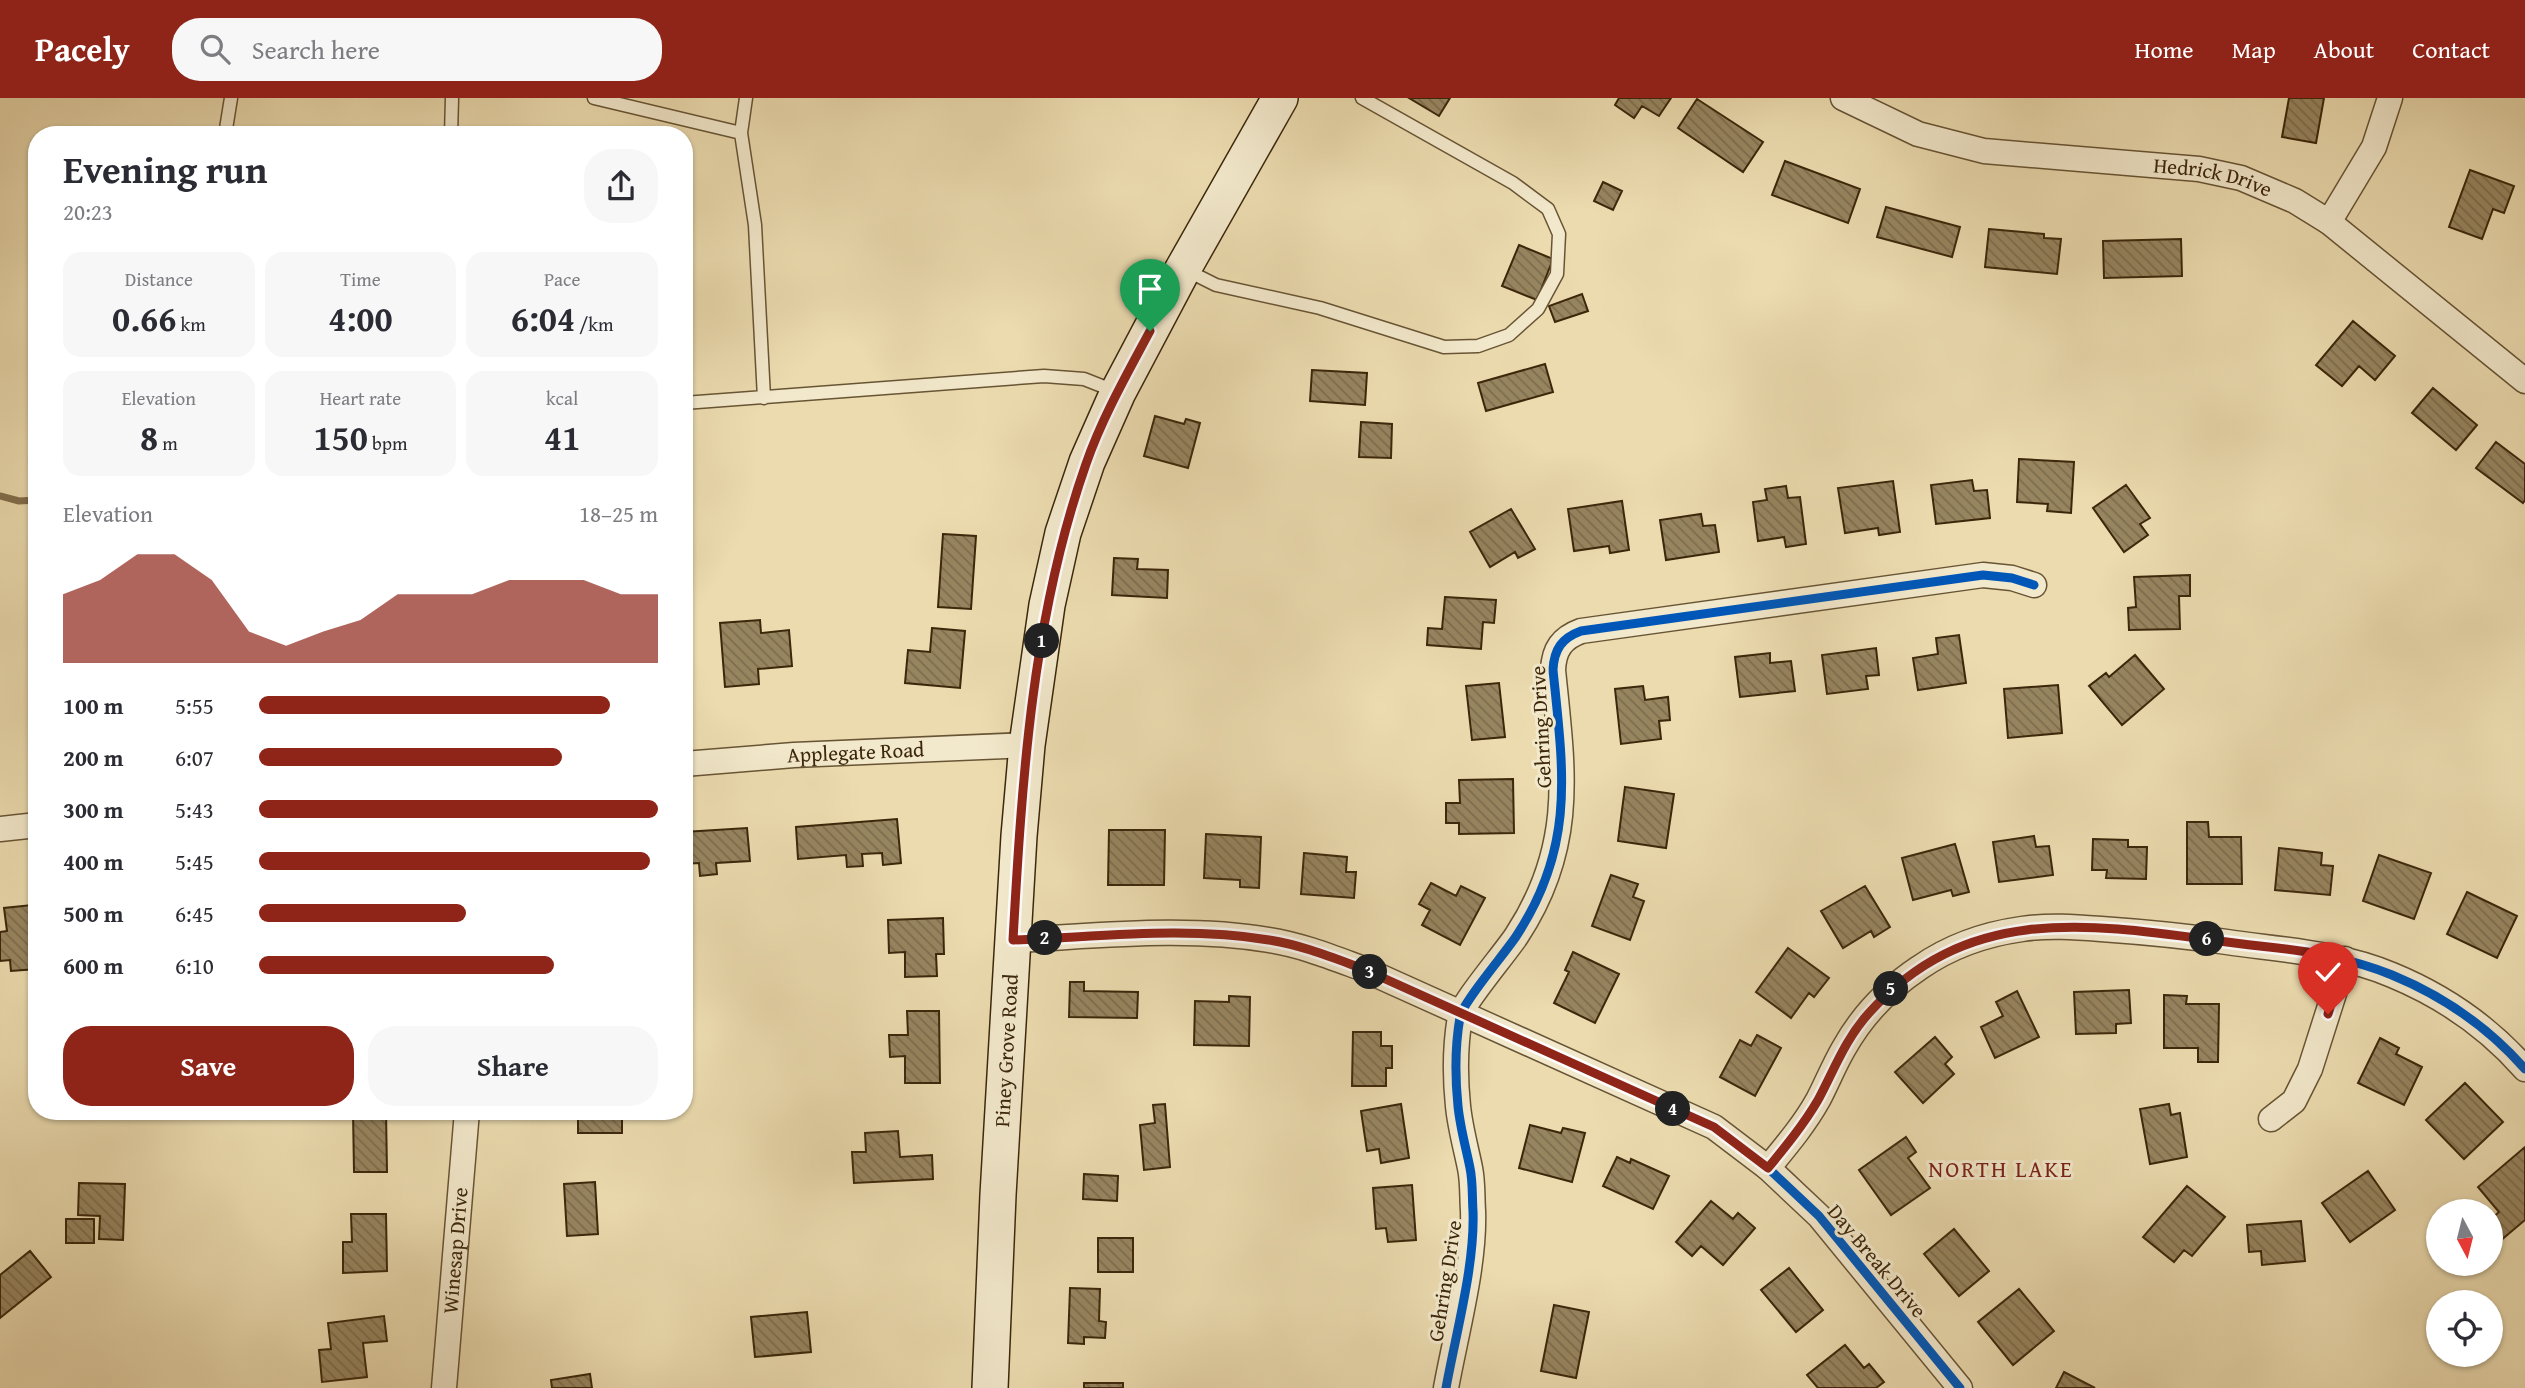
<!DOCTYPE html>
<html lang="en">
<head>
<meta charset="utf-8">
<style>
	:root { --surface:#fff; --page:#f7f7f7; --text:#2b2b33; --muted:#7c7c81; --accent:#8f2418 }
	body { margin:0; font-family:"Gentium Book Plus",serif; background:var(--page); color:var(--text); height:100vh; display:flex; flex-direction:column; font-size:26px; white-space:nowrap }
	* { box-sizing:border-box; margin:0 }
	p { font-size:23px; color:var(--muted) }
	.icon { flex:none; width:38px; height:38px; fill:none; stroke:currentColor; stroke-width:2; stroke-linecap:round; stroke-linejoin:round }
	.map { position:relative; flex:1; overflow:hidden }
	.details { position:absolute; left:28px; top:28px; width:665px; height:994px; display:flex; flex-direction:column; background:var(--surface); border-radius:28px; box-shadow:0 2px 5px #0004 }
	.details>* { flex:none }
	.needle { width:46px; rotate:173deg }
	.fabs { position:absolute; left:2426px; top:1101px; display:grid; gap:14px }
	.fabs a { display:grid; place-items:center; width:77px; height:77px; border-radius:50%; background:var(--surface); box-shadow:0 2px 5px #0004; font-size:35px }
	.pin { position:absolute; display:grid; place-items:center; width:60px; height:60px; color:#fff; margin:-72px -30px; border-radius:50% 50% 50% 0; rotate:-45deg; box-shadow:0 0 7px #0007 }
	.pin .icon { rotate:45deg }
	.km { position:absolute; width:35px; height:35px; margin:-18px; border-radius:50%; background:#222; color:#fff; font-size:19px; line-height:35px; text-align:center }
	.round { display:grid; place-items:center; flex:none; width:74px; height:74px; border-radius:28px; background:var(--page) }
	.headline { display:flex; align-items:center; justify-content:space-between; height:119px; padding:0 35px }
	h1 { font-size:38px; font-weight:800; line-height:52px }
	.stats { display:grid; grid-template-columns:repeat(3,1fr); gap:10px; height:119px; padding:7px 35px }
	.stats div { display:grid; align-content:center; border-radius:18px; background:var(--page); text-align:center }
	.stats b { font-size:35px; font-weight:800 }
	.stats small { font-size:19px; font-weight:400 }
	.stats p { font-size:19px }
	.chart { height:196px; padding:14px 35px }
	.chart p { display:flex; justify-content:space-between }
	.chart svg { width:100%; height:126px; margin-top:7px; fill:var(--accent); opacity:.7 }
	.primary-button { display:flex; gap:14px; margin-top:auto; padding:14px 35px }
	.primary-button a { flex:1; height:80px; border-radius:28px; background:var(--accent); color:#fff; font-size:28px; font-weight:800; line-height:80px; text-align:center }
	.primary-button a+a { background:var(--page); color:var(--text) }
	ul { padding:0 35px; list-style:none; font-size:23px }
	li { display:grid; grid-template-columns:112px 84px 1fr; align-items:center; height:52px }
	li i { height:18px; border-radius:9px; background:var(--accent) }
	header { display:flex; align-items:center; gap:42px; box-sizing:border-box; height:98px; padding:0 35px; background:var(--accent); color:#fff }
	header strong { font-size:33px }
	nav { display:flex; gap:38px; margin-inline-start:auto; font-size:24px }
	.search { width:490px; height:63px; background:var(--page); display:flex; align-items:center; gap:18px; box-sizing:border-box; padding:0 24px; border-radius:28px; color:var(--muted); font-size:26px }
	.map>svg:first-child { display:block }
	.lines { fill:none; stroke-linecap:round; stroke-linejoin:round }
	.stream { stroke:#826e4c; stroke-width:7 }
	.building { fill:url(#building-back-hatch); stroke:#3c270b; stroke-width:2 }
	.lane-casing { stroke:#685434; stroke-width:15 }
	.street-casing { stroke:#685434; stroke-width:27 }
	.secondary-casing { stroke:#3c270b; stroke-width:38 }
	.lane { stroke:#f2e8cb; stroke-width:12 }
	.street { stroke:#f2e8cb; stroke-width:24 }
	.secondary { stroke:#f2e8cb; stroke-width:35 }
	.cycleway-casing { stroke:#f2e8cb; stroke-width:13 }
	.cycleway { stroke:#0057b8; stroke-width:9 }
	.route-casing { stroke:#fff; stroke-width:14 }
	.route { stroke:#8f2418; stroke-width:9 }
	.labels { text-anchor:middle; stroke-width:6; stroke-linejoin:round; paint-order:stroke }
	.street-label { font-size:21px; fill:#3c270b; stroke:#f2e8cb }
	.neighbourhood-label { font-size:23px; letter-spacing:2px; fill:#7a1f14; stroke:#f2e8cb }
</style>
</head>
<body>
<header>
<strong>Pacely</strong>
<div class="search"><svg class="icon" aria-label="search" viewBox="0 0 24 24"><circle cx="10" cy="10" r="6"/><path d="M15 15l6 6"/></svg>Search here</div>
<nav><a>Home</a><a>Map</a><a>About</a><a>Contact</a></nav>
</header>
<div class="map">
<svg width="2525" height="1290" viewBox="0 0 2525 1290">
	<defs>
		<pattern id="building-back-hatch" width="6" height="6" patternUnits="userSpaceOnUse" patternTransform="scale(1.75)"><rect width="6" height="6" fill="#978560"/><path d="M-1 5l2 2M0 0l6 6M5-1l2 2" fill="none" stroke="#7c6d4d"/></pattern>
	</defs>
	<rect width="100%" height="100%" fill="#ebdbaf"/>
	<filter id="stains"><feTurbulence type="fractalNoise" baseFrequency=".00286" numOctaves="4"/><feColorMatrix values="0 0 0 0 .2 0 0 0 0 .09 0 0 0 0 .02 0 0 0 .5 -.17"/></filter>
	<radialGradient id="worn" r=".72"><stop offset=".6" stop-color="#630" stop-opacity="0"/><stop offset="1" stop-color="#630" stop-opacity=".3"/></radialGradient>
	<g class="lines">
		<!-- stream -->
		<path class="stream" d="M0,398L19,403L37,402"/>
	</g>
	<!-- building -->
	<path class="building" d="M1409,0H1450L1439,18Z
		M1619,0H1671L1659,18L1642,8L1634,20L1615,7Z
		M2289,0H2324L2316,45L2282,39Z
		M1697,1L1763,44L1743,74L1678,30Z
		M1785,63L1860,91L1848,125L1772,97Z
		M2470,72L2514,88L2504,115L2493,111L2482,141L2449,129Z
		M1603,84L1622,93L1613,112L1594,103Z
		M1886,109L1960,129L1952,159L1877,139Z
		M1989,131L2044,136V140L2061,141L2057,176L1985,169Z
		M2181,141L2182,178L2104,180L2103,143Z
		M1519,147L1553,161L1537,202L1502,188Z
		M1582,196L1588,213L1555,224L1549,208Z
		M2353,223L2395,258L2375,282L2359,268L2342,288L2316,267Z
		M1545,266L1553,294L1486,313L1478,285Z
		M1312,272L1367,275L1365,307L1310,303Z
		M2433,290L2477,327L2456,352L2412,315Z
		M1155,318L1184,326L1186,321L1200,325L1188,370L1144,358Z
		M1361,324L1392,326L1391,360L1359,359Z
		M2496,344L2525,366V402L2523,405L2476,370Z
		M2019,361L2074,364L2071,415L2047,413L2048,406L2017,404Z
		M1972,382L1974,393L1987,392L1990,420L1936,426L1931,387Z
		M1893,383L1900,434L1879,437L1878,430L1845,435L1838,390Z
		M2126,387L2150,420L2140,426L2148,437L2124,454L2093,410Z
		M1786,388L1788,400L1800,399L1806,446L1786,449L1784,439L1758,443L1753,404L1767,402L1765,391Z
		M1622,403L1629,452L1610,455L1609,448L1574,453L1568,411Z
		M1511,411L1535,451L1518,460L1515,454L1490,469L1470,434Z
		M1701,416L1703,428L1715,427L1719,454L1666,462L1660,422Z
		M943,436L976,438L971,511L938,509Z
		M1114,460L1138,461L1137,471L1168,472L1167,500L1112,497Z
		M2190,477V498H2179L2180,531L2129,532L2128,510L2136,509L2134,479Z
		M1445,499L1496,502L1494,525L1483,524L1481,551L1427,547L1428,530L1442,531Z
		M760,522L761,535L789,532L792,568L758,571L759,586L725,589L720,525Z
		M932,530L965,533L960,590L905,585L908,552L930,554Z
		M1959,537L1966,585L1918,592L1913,560L1938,556L1936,540Z
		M1876,550L1879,577L1866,578L1868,591L1827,596L1822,557Z
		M1770,555V565L1791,563L1795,593L1740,599L1735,559Z
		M2135,557L2164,591L2122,627L2089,588L2106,575L2109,579Z
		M1499,585L1505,639L1472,642L1466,588Z
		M2058,587L2062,635L2008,640L2004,591Z
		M1643,588L1645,602L1668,599L1670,622L1659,623L1661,641L1621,646L1615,591Z
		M1513,681L1514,735L1459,736V725H1446V705H1460L1459,682Z
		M1625,689L1674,696L1666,750L1618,743Z
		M897,721L901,765L883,767L882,755L862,756L863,768L847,769L846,757L798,761L796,729Z
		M2187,724H2208L2209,739H2241L2242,786H2187Z
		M747,730L750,763L716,765L717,776L700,778L699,765L684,766V734Z
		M1109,732H1165L1164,787H1108Z
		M1206,736L1261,739L1259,790L1240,789V782L1204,780Z
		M2034,738L2036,749L2049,748L2053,777L1999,784L1993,744Z
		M2093,741L2128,742V749H2147L2146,781L2106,780L2107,772H2092Z
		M1955,746L1969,794L1953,798L1951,792L1913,802L1902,760Z
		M2279,750L2322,755L2321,767L2333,768L2330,797L2275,792Z
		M1304,755L1347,759L1346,774H1356L1354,800L1301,796Z
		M2379,757L2431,775L2414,821L2363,803Z
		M1611,777L1638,786L1633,799L1644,803L1630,842L1592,828Z
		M1431,785L1456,798L1461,788L1485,800L1460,847L1422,827L1430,812L1419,806Z
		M1865,788L1890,829L1874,839L1871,833L1843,850L1821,813Z
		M2467,794L2517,818L2497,860L2447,836Z
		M32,807L37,871L11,873L10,862L0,863V834L7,833L4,810Z
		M943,820L944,856H936L937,878L905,879V854L889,855L888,822Z
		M1788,850L1829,880L1814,899L1809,895L1791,920L1756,894Z
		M1573,854L1619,876L1595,925L1554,905L1569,874L1565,872Z
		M1070,884H1084V893L1138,894L1137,920L1069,919Z
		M2129,892L2131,925L2116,926V935L2076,936L2074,894Z
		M2017,893L2039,939L1995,960L1981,929L2003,918L1996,904Z
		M2164,897L2187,898L2186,906H2219L2218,964H2198V950H2164Z
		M1229,898L1250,899L1249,948L1194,947L1195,903L1229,904Z
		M907,913H939L940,985H905V958L890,959L889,937H908Z
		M1353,934H1381V948H1392V970H1386V988H1352Z
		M1757,937L1781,950L1755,998L1720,979L1740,942L1751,948Z
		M1935,939L1952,959L1945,966L1954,976L1923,1005L1895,974Z
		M2380,940L2399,950L2396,956L2422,969L2404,1007L2358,985Z
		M2465,985L2503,1024L2464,1061L2426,1022Z
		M1165,1006L1170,1069L1144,1072L1140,1027L1155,1025L1153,1007Z
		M1401,1006L1409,1060L1381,1065L1379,1051L1367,1053L1361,1013Z
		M2169,1006L2171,1017L2180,1015L2187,1059L2150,1066L2140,1011Z
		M353,1013H386L387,1074H354Z
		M578,1013H622V1035H578Z
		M1530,1027L1561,1035L1563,1030L1585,1035L1572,1084L1519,1070Z
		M898,1033L900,1059L932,1057L933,1081L854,1085L852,1054H866L865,1035Z
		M1906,1039L1916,1054L1908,1060L1930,1090L1891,1117L1859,1072Z
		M2525,1049V1122L2500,1143L2490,1131V1122L2499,1114L2478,1089Z
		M1617,1059L1630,1065L1631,1061L1669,1078L1653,1111L1603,1088Z
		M2368,1073L2395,1112L2350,1144L2322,1105Z
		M1084,1076L1118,1078L1117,1103L1083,1101Z
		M595,1084L598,1136L567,1138L564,1086Z
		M79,1085L125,1086L123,1142L99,1141L100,1118L78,1117Z
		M1412,1087L1416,1142L1388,1144L1386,1130L1376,1131L1373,1090Z
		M2187,1088L2225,1119L2192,1158L2184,1152L2174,1164L2143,1139Z
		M1711,1103L1733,1121L1738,1115L1755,1130L1723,1167L1701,1148L1692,1158L1676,1144Z
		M351,1116H386L387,1173L343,1175V1144H352Z
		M66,1121H94V1145H66Z
		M2301,1123L2305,1163L2262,1167L2261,1153L2249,1154L2247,1127Z
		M1954,1131L1989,1173L1959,1198L1924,1156Z
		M1098,1140H1133V1174H1098Z
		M30,1153L51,1179L0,1220V1177Z
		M1789,1170L1823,1212L1796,1234L1761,1192Z
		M1070,1190L1100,1191L1099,1223L1106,1224L1105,1240L1084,1239V1246L1068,1245Z
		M2019,1191L2054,1233L2013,1267L1978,1224Z
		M1554,1207L1589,1214L1576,1280L1541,1273Z
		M807,1214L811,1254L755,1259L751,1219Z
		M384,1218L387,1243L363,1245L367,1279L322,1284L319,1252L331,1251L328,1225Z
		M1845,1247L1864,1270L1869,1266L1884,1284L1876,1290H1818L1807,1277Z
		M2064,1274L2095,1290H2056Z
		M590,1276L592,1290H552L551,1282Z
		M1084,1285H1123V1290H1084Z"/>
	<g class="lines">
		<!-- lane casing -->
		<g class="lane-casing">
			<path id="lane" d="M594,0L741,35
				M746,0L741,35L755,127L764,300
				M225,37L231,0
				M451,37L452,0
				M36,80H37
				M1184,171L1216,187L1320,210L1444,249L1478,248L1509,237L1538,211L1557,176L1559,136L1548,111L1513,85L1362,0
				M684,305L1044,278L1084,281L1117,294"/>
		</g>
		<!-- street casing -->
		<g class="street-casing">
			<g id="street">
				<path id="s1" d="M1843,0L1918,36L1984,53L2199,71L2241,80L2295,103L2329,124L2525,283"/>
				<path d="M2329,124L2374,49L2390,0"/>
				<path id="s2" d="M684,666L794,657L1027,647"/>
				<path d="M0,731L37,727"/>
				<path d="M1013,842C1098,838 1186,828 1269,842C1301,847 1331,859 1361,870L1714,1029L1768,1070L1819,1118L1960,1290"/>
				<path d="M2271,1021L2294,1003L2310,971L2345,861"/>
				<path d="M1768,1070C1786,1048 1804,1027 1818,1002C1827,985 1834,967 1844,950C1862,918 1889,890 1919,870C1949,849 1986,836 2022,831C2048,827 2075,829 2101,831C2144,834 2185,838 2227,844C2283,852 2340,855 2392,877C2443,898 2489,930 2525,971"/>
				<path id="s3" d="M444,1290L467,1013"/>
				<path d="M1446,1290C1456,1235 1475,1167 1473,1113C1472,1099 1473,1084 1470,1070C1466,1050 1460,1029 1458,1008C1455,979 1455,948 1460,919C1462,905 1507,853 1517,837C1576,747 1563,671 1553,572C1554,551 1562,540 1581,533L1983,477L2012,480L2034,487"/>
			</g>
		</g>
		<!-- secondary casing -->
		<g class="secondary-casing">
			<g id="secondary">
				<path id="s4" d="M990,1290L998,1097L1019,738L1027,647L1047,507L1063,435L1087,364L1118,294L1183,171L1280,0"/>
			</g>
		</g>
		<!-- lane -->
		<use href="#lane" class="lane"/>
		<!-- street -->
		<use href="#street" class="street"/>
		<!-- secondary -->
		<use href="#secondary" class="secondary"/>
		<!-- cycleway casing -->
		<g class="cycleway-casing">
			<path id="cycleway" d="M1013,842C1098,838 1186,828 1269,842C1301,847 1331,859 1361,870L1714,1029L1768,1070L1819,1118L1960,1290
				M1768,1070C1786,1048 1804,1027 1818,1002C1827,985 1834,967 1844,950C1862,918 1889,890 1919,870C1949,849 1986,836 2022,831C2048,827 2075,829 2101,831C2144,834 2185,838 2227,844C2283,852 2340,855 2392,877C2443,898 2489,930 2525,971
				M1446,1290C1456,1235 1475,1167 1473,1113C1472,1099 1473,1084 1470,1070C1466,1050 1460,1029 1458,1008C1455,979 1455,948 1460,919C1462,905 1507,853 1517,837C1576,747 1563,671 1553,572C1554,551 1562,540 1581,533L1983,477L2012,480L2034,487"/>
		</g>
		<!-- cycleway -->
		<use href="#cycleway" class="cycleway"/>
	</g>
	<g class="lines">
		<!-- route casing -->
		<g class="route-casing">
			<path id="route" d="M1150,233C1127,276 1102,320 1086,366C1032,519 1022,682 1013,842C1098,839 1186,828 1269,842C1301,847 1331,859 1361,870L1714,1029L1768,1070C1786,1048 1804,1026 1818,1002C1834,972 1846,940 1869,915C1966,806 2088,825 2219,843C2260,849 2304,851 2345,861L2328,916"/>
		</g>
		<!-- route -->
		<use href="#route" class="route"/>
	</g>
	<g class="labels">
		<!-- street labels -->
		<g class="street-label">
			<text dy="7" stroke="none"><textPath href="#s1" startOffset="382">Hedrick Drive</textPath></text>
			<text transform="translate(1541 629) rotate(-93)" y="7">Gehring Drive</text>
			<text dy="7" stroke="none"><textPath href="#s2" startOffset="172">Applegate Road</textPath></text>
			<text dy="7" stroke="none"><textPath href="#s4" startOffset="338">Piney Grove Road</textPath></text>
			<text dy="7" stroke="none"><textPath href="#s3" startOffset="138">Winesap Drive</textPath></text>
			<text transform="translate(1877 1163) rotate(50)" y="7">Day Break Drive</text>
			<text transform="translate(1445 1183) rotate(-81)" y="7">Gehring Drive</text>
		</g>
		<!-- neighbourhood labels -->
		<g class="neighbourhood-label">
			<text x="2001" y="1079">NORTH LAKE</text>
		</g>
	</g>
	<rect width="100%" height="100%" filter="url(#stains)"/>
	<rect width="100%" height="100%" fill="url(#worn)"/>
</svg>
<div class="fabs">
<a><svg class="needle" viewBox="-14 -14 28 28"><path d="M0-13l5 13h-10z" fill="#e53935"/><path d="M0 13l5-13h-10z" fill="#7c7c81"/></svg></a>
<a><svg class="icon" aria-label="locate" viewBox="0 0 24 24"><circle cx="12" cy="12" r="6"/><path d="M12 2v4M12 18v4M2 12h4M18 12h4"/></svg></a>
</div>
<div class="pin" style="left:1150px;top:233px;background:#1e9e55"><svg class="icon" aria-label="arrive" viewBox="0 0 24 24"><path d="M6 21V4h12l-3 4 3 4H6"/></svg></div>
<div class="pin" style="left:2328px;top:916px;background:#d93025"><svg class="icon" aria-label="check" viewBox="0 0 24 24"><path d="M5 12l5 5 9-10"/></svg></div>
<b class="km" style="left:1042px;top:543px">1</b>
<b class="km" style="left:1045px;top:840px">2</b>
<b class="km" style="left:1370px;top:874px">3</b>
<b class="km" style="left:1673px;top:1011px">4</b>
<b class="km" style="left:1891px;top:891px">5</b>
<b class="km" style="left:2207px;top:841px">6</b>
<section class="details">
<div class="headline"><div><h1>Evening run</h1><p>20:23</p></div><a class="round"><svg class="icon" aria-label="share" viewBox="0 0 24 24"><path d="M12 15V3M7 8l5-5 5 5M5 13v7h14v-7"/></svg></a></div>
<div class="stats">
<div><p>Distance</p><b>0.66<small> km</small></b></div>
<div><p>Time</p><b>4:00</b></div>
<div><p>Pace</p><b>6:04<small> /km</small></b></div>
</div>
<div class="stats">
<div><p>Elevation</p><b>8<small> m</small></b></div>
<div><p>Heart rate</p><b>150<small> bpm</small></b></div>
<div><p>kcal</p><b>41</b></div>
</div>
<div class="chart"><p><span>Elevation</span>18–25 m</p>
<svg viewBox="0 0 160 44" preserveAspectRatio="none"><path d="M0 44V20L10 15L20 6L30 6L40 15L50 33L60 38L70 33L80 29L90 20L100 20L110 20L120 15L130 15L140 15L150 20L160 20V44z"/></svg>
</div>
<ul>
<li><b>100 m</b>5:55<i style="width:88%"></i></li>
<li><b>200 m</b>6:07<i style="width:76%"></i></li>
<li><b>300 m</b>5:43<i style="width:100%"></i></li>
<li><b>400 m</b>5:45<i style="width:98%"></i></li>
<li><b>500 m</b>6:45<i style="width:52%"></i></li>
<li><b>600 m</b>6:10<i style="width:74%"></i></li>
</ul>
<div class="primary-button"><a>Save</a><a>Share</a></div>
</section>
</div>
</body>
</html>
